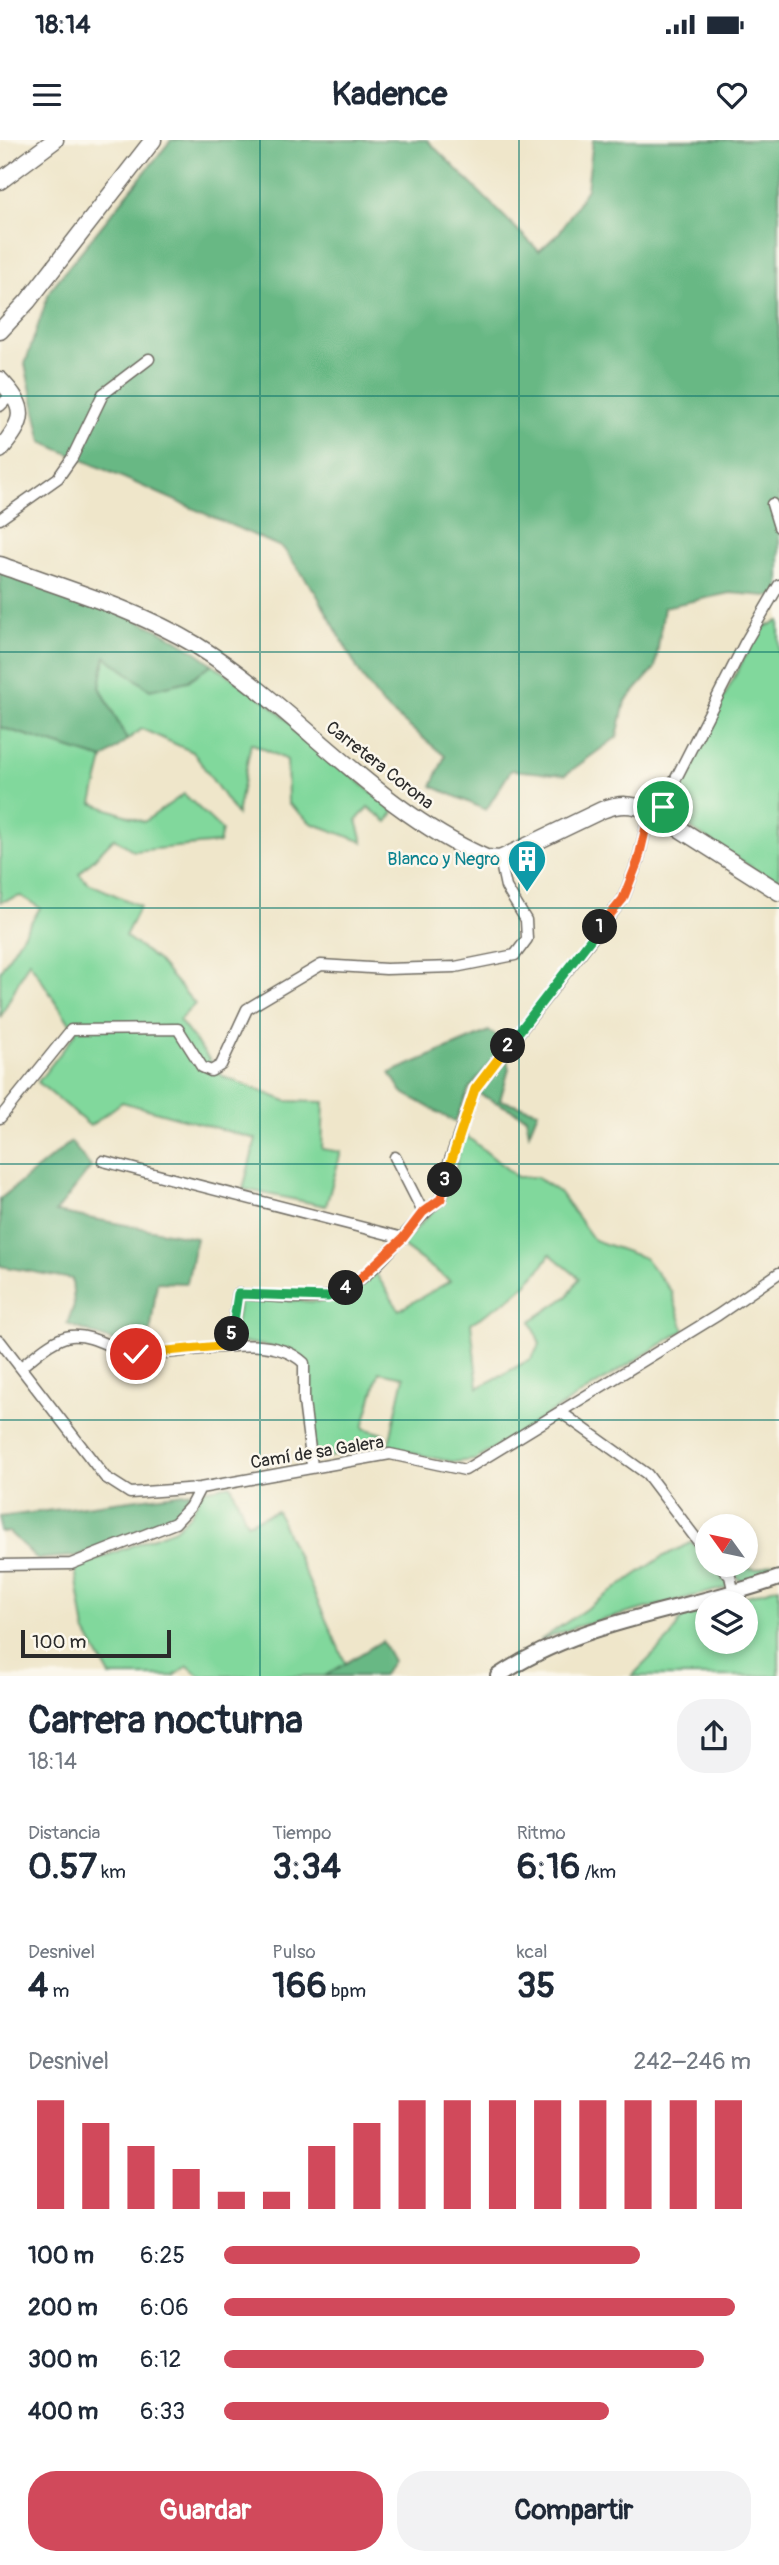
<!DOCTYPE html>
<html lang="es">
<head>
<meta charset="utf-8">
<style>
	:root { --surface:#fff; --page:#f2f2f3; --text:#1f2937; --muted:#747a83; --accent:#d1495b }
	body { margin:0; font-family:Pangolin,sans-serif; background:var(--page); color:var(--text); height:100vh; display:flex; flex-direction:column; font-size:26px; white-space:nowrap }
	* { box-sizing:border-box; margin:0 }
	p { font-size:23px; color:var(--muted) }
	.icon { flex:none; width:38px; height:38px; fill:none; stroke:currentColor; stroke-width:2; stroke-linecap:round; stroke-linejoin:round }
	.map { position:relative; height:1536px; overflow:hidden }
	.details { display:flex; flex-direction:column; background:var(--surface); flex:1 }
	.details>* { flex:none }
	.needle { width:46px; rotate:303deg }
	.fabs { position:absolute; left:695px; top:1374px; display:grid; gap:14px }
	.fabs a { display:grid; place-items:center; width:63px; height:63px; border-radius:50%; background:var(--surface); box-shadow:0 4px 10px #0003; font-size:35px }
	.scale { position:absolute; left:21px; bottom:18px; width:150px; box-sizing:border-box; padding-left:7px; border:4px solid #2b2b2b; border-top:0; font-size:19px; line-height:24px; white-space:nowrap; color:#2b2b2b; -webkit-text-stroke:5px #fbf7ec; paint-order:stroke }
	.pin { position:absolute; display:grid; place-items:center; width:60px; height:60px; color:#fff; margin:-30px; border:4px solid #fff; border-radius:50%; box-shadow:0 2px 7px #0007 }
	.km { position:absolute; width:35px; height:35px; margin:-18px; border-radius:50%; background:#222; color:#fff; font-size:19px; line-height:35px; text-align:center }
	.round { display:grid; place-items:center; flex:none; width:74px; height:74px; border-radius:28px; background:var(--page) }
	.summary { display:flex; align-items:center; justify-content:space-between; height:119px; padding:0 28px }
	h1 { font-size:38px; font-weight:700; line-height:52px }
	.figures { display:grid; grid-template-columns:repeat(3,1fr); gap:10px; height:119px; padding:7px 28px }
	.figures div { display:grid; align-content:center }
	.figures b { font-size:35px; font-weight:700 }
	.figures small { font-size:19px; font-weight:400 }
	.figures p { font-size:19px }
	.chart { height:196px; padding:14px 28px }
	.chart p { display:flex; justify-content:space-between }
	.chart svg { width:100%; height:126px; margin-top:7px; stroke:var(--accent); stroke-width:6 }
	.button { display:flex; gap:14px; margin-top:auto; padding:14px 28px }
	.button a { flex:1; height:80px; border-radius:28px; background:var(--accent); color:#fff; font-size:28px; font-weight:700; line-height:80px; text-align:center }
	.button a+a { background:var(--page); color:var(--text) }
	ul { padding:0 28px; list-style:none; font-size:23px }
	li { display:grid; grid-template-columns:112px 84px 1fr; align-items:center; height:52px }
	li i { height:18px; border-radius:9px; background:var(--accent) }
	.status { display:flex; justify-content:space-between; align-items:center; height:49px; padding:0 35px; background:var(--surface); direction:ltr }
	.status svg { height:19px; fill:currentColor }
	header { display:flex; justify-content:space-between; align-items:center; height:91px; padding:0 28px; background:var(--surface); font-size:32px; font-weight:700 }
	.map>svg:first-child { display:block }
	.green { fill:#81d89c; stroke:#568264; stroke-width:2; fill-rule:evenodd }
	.forest { fill:#68b884; stroke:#4a7258; stroke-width:2 }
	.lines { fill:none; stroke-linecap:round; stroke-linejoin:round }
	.street-casing { stroke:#706c63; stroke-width:13 }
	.secondary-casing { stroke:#706c63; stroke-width:18 }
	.primary-casing { stroke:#706c63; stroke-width:19 }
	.street { stroke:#fff; stroke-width:10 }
	.secondary { stroke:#fff; stroke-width:14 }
	.primary { stroke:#fff; stroke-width:16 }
	.split-1-casing { stroke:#fff; stroke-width:14 }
	.split-2-casing { stroke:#fff; stroke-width:14 }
	.split-3-casing { stroke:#fff; stroke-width:14 }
	.split-4-casing { stroke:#fff; stroke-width:14 }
	.split-5-casing { stroke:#fff; stroke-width:14 }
	.split-6-casing { stroke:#fff; stroke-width:14 }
	.split-1 { stroke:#f0652b; stroke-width:9 }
	.split-2 { stroke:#22a559; stroke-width:9 }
	.split-3 { stroke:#f5b400; stroke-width:9 }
	.split-4 { stroke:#f0652b; stroke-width:9 }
	.split-5 { stroke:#22a559; stroke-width:9 }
	.split-6 { stroke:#f5b400; stroke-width:9 }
	.grid { fill:none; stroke:#0f766e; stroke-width:2; stroke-opacity:0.55 }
	.labels { text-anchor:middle; stroke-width:5; stroke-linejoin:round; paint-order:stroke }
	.street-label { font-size:18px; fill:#2b2b2b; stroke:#fbf7ec }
	.culture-label { font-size:18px; fill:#0d838f; stroke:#fbf7ec; text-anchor:end }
</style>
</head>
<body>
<div class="status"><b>18:14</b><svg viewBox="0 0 49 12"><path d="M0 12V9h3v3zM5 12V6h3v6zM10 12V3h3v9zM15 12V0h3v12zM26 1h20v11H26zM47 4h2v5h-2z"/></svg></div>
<header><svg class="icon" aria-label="menu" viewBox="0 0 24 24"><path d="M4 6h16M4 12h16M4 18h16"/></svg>Kadence<svg class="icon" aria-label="heart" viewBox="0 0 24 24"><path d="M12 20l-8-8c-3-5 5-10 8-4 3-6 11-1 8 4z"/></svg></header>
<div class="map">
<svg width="779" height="1536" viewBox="0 0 779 1536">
	<rect width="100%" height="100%" fill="#fbf7ec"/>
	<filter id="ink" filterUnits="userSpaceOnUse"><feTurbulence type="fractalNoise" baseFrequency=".0143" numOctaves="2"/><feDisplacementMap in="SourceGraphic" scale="14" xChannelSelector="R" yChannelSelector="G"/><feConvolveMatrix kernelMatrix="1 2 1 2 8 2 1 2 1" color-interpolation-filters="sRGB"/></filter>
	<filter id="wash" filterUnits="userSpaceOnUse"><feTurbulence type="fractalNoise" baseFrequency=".00686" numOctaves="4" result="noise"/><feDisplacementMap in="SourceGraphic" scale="28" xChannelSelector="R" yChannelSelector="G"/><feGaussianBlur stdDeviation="1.57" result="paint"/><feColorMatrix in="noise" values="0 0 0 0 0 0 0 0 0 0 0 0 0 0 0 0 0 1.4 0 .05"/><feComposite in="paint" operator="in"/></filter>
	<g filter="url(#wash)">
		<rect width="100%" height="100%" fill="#efe6ca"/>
		<!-- green -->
		<path class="green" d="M779,481V745L670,675L668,666L759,489Z
			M105,515L188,541L212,524L266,561L394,672L387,682L368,667L357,680L363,702L311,683L288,663L287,620L251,603L237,675L193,612L142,589L127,600L100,547Z
			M0,587L103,619L92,663L144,682L184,654L222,690L219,703L134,711L114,698L79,734L88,743L140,766L125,796L157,820L195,864L179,880L222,936L286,961L324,962L322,1009L341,1012L326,1066L243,1049L256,999L122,962L90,986L38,942L76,893L29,821L0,878V831L40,768L21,756L0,762Z
			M463,993L517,1037H536L560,1053L594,1100L645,1118L671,1151L684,1190L475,1320L454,1322L388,1308L404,1237L379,1232L363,1288L384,1294L380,1306L329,1317L315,1314L306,1263V1222L294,1211L237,1201L234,1195L239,1162L243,1158L322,1162L346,1153L373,1129L399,1170L450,1141L401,1105L451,1051ZM550,1114L579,1138L568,1156L531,1181L540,1204L531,1219L478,1248L471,1183C503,1164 531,1147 550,1114Z
			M231,1345L247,1383L277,1371L346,1524L325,1536H200L188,1526L174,1536H110L85,1491L75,1428L175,1389L190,1375L203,1350Z
			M692,1402L707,1417V1424L714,1425L726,1438L729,1447L575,1487L539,1501L662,1417Z
			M779,1422V1430C746,1443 748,1452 724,1425L756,1429Z
			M779,1447V1536H632L670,1498L684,1474L707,1467V1502H746V1463H722Z"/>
		<!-- forest -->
		<path class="forest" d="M171,0H427L539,111L559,93L587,49L593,0H779V457L730,453L664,467L655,528L625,562L617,597L565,635L511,630L486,670L432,646L445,616L384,566L362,537L316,453L283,408L42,302L25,224L50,150Z
			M0,431C71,457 153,476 212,524L188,541L150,550L105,516L100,547L127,600L103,619L0,587Z
			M489,891L506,902L469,949L455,982L402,952L390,933Z
			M506,914L509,929L500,960L538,971L529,993L526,977L477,953Z
			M71,1002L91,1027L56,1072L196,1098L187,1143L157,1142L148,1209L139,1211L67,1184L74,1165L72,1139L0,1126V1059Z
			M192,1352L172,1379L145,1391L77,1416L37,1419L9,1392H0V1377Z
			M382,1501L393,1521L382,1536H325Z"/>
	</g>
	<g filter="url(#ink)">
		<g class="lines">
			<!-- street casing -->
			<g class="street-casing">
				<path id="street" d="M0,266L13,253
					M772,364L779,387
					M0,379L58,338L72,318L103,254L149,219
					M660,677L667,656L745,503L779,445
					M0,978L71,890L178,889L202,927L211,931L221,925L247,869L321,825L386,829L455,827L515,815L527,799L526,780L506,747L500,719
					M395,1017L423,1072
					M103,1021L403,1098
					M0,1201L105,1337L130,1353L200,1348L390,1314L465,1330L718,1175L779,1133
					M230,1205L238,1154C260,1155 310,1161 329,1156C374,1144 405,1085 441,1059L449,1023L475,949L623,759L638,721L650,670
					M21,1227C35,1216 53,1198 71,1196C97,1194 113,1212 137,1214C183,1218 266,1187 304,1223V1261L312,1326
					M562,1273L647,1334L707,1413
					M719,1424L730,1436L734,1454
					M0,1425L71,1424L175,1383L190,1367L200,1348"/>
			</g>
			<!-- secondary casing -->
			<g class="secondary-casing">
				<path id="secondary" d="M498,1536C584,1478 684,1472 779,1438"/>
			</g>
			<!-- primary casing -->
			<g class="primary-casing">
				<path id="primary" d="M0,41L55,0
					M0,191L28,161L153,0
					M0,240C28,269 25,280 0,310
					M0,425C66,449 136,469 196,505C299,569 374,669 486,718L500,719L602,670C620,663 631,664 650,670L779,752"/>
			</g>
			<!-- street -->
			<use href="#street" class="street"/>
			<!-- secondary -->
			<use href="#secondary" class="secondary"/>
			<!-- primary -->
			<use href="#primary" class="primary"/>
		</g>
	</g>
	<g class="lines" filter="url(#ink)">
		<!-- split-1 casing -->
		<g class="split-1-casing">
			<path id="split-1" d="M600,787L623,759L638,721L650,670L660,677L663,667"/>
		</g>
		<!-- split-2 casing -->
		<g class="split-2-casing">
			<path id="split-2" d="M508,906L600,787"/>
		</g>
		<!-- split-3 casing -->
		<g class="split-3-casing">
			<path id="split-3" d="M445,1040L475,949L508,906"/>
		</g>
		<!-- split-4 casing -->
		<g class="split-4-casing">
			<path id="split-4" d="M346,1148L355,1143L403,1098L423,1072L441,1059L445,1040"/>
		</g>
		<!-- split-5 casing -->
		<g class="split-5-casing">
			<path id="split-5" d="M232,1194L238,1154L328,1157L346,1148"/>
		</g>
		<!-- split-6 casing -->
		<g class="split-6-casing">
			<path id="split-6" d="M136,1214L230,1205L232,1194"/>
		</g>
		<!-- split-1 -->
		<use href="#split-1" class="split-1"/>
		<!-- split-2 -->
		<use href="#split-2" class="split-2"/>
		<!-- split-3 -->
		<use href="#split-3" class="split-3"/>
		<!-- split-4 -->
		<use href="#split-4" class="split-4"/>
		<!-- split-5 -->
		<use href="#split-5" class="split-5"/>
		<!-- split-6 -->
		<use href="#split-6" class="split-6"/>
	</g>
	<!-- grid -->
	<path class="grid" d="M260,0V1536M519,0V1536M0,256H779M0,512H779M0,768H779M0,1024H779M0,1280H779"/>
	<!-- icons -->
	<defs>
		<g id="building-pin" transform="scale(2.0125)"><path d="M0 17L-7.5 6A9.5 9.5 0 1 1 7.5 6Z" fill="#0f9aa8" stroke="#fbf7ec"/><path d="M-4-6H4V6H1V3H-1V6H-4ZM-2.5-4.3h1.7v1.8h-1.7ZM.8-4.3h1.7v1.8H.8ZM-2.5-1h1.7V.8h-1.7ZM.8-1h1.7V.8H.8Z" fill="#fff"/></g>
	</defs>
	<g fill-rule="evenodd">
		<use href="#building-pin" x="527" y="719"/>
	</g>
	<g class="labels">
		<!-- street labels -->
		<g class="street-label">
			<text transform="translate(380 625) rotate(38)" y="6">Carretera Corona</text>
			<text transform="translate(317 1312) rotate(-9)" y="6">Camí de sa Galera</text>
		</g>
		<!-- culture labels -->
		<g class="culture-label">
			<text x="500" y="725">Blanco y Negro</text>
		</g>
	</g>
</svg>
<div class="fabs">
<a><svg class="needle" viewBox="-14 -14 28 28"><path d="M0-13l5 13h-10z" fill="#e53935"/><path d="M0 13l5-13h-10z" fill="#747a83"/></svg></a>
<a><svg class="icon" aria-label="layers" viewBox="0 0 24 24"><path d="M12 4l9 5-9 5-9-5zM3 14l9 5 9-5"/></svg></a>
</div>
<div class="scale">100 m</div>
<div class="pin" style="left:663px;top:667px;background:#1e9e55"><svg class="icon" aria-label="arrive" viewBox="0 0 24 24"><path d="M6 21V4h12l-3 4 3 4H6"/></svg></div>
<div class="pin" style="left:136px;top:1214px;background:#d93025"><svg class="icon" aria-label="check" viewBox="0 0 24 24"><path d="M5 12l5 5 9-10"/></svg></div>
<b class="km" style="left:600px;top:787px">1</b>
<b class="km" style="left:508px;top:906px">2</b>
<b class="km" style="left:445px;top:1040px">3</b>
<b class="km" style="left:346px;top:1148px">4</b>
<b class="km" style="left:232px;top:1194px">5</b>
</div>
<section class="details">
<div class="summary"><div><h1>Carrera nocturna</h1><p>18:14</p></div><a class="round"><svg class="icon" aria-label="share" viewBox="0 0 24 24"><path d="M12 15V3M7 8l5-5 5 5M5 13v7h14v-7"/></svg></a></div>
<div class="figures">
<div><p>Distancia</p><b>0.57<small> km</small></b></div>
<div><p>Tiempo</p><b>3:34</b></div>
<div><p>Ritmo</p><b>6:16<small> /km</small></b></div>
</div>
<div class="figures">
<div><p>Desnivel</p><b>4<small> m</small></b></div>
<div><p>Pulso</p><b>166<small> bpm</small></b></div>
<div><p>kcal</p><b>35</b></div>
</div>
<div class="chart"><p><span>Desnivel</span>242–246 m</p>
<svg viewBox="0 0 160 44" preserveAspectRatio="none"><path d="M5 44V6M15 44V14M25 44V22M35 44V30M45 44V38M55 44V38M65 44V22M75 44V14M85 44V6M95 44V6M105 44V6M115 44V6M125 44V6M135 44V6M145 44V6M155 44V6"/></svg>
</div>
<ul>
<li><b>100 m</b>6:25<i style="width:79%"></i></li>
<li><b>200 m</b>6:06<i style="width:97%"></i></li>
<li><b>300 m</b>6:12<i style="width:91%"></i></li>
<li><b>400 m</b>6:33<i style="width:73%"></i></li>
</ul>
<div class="button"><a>Guardar</a><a>Compartir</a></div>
</section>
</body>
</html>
